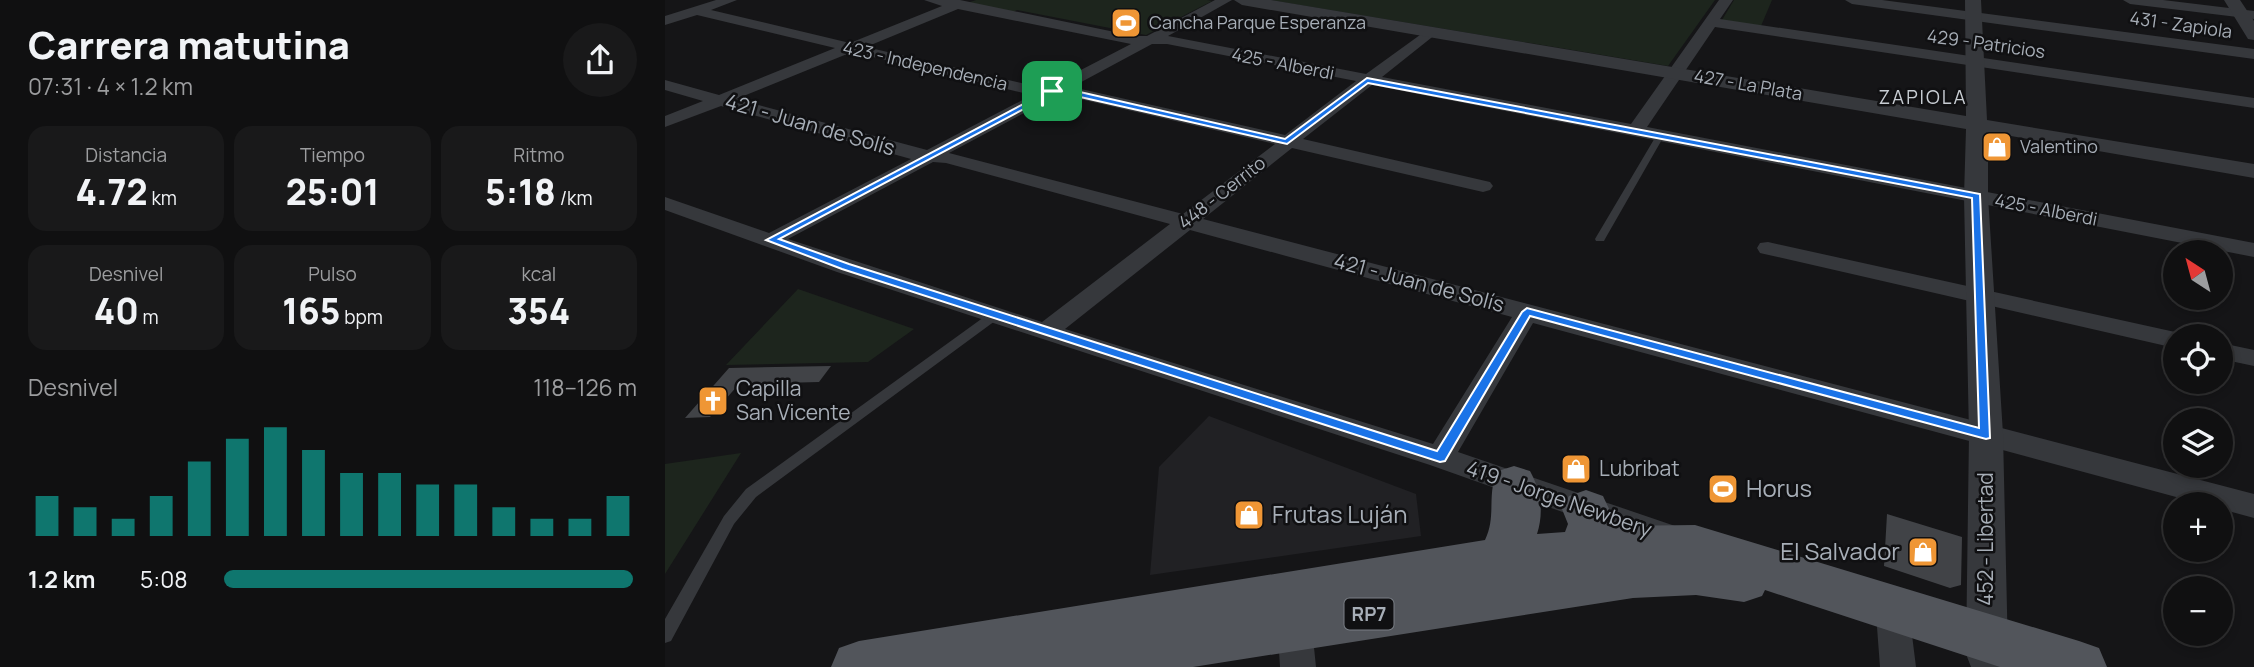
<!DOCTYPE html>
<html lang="es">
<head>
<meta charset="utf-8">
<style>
	:root { --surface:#101011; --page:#19191a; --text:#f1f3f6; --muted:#9c9d9f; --line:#303031; --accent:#0f766e }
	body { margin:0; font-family:Manrope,sans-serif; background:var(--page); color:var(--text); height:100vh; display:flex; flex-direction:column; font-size:26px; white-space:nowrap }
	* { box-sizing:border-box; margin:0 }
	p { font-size:23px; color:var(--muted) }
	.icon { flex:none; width:38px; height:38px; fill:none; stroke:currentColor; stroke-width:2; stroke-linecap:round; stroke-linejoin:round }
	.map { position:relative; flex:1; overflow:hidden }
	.details { display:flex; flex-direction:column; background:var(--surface); width:665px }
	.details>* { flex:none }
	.needle { width:46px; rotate:324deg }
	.fabs { position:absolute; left:1498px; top:240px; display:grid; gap:14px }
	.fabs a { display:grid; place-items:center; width:70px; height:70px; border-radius:50%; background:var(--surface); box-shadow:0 4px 10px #0003,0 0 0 2px var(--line); font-size:35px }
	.pin { position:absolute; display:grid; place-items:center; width:60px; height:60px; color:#fff; margin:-30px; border-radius:14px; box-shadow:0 4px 10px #0006 }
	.round { display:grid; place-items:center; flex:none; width:74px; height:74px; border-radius:37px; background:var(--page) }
	.overview { display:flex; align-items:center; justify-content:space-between; height:119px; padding:0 28px }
	h1 { font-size:38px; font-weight:800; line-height:52px }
	.stats { display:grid; grid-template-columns:repeat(3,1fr); gap:10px; height:119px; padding:7px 28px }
	.stats div { display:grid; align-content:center; border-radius:18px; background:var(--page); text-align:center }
	.stats b { font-size:35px; font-weight:800 }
	.stats small { font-size:19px; font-weight:400 }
	.stats p { font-size:19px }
	.chart { height:196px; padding:14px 28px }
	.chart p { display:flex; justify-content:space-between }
	.chart svg { width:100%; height:126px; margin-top:7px; stroke:var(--accent); stroke-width:6 }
	ul { padding:0 28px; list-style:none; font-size:23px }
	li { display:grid; grid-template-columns:112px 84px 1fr; align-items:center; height:52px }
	li i { height:18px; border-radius:9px; background:var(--accent) }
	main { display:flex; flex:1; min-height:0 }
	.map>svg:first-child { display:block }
	.built { fill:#212124 }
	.green { fill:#1d251d }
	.building { fill:#414347 }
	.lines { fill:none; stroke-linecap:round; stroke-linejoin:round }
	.service { fill:#36383c; fill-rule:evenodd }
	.minor { fill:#36383c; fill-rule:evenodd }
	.tertiary { fill:#36383c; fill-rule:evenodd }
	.primary { fill:#52555b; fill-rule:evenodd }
	.route { fill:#1a73e8; stroke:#fff; stroke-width:2; fill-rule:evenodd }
	.labels { text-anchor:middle; stroke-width:5; stroke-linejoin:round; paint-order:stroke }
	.far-poi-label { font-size:18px; fill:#a7aeb7; stroke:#101012; text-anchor:start }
	.far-street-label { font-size:18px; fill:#a7aeb7; stroke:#101012 }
	.far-neighbourhood-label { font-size:19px; letter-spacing:2px; fill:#c8cdd3; stroke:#101012 }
	.shield { fill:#101012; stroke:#7a7f86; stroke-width:2 }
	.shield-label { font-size:19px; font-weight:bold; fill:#a7aeb7 }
	.street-label { font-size:21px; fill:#a7aeb7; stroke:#101012 }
	.poi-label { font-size:21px; fill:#a7aeb7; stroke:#101012; text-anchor:start }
	.near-poi-label { font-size:24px; fill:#a7aeb7; stroke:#101012; text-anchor:start }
</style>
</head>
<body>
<main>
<section class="details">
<div class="overview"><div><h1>Carrera matutina</h1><p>07:31 · 4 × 1.2 km</p></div><a class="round"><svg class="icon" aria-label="share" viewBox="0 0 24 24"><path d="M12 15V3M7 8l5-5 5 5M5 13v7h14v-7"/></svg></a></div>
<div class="stats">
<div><p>Distancia</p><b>4.72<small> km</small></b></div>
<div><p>Tiempo</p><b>25:01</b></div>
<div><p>Ritmo</p><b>5:18<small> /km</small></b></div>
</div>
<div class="stats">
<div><p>Desnivel</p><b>40<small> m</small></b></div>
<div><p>Pulso</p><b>165<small> bpm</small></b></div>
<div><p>kcal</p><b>354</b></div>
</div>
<div class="chart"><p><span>Desnivel</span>118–126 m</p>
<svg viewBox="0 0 160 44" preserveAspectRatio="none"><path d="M5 44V30M15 44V34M25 44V38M35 44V30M45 44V18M55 44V10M65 44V6M75 44V14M85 44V22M95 44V22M105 44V26M115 44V26M125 44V34M135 44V38M145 44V38M155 44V30"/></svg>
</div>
<ul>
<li><b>1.2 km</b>5:08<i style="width:99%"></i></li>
</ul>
</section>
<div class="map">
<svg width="1589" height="667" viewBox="0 0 1589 667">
	<rect width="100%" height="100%" fill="#151517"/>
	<!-- built -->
	<path class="built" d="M544,416L751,494L756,536L485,575L494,467Z"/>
	<!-- green -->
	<path class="green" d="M311,0H542L547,1L481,35L352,10L348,12L302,3Z
		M605,0H1050L1003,66Z
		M1069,0H1107L1096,26L1057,20Z
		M133,289L249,329L203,362L61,365Z
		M76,453L0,574V464Z"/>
	<!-- building -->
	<path class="building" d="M166,366L154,382L74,384L45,417L20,418L64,368Z
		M1222,514L1297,537L1296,585L1285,588L1219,566Z"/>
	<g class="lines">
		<!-- service -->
		<path class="service" d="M995,133L999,136L940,239L939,241H931L930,239L991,136Z
			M330,311L336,315L334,318L91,497L69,524L6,641L0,643V619L59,516L81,489L326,312Z"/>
		<!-- minor -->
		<path class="minor" d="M51,0H72L46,10L185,43L277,6L259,0H295L469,36H482L550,0H567L503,36L701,74L766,27L773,31L771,34L717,77L966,124L1054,0H1068L1055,19L1589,98V108L1050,27L982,127L1589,243V257L707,85L638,139L825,182L828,186L825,190L818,192L627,148L538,219L1589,494V518L1556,509V504H1537L868,323L793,452L1013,527L1018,536L1013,545L1002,549L765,465L172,272L0,210V197L104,233L246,159L56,106L0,127V116L38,101L0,90V80L54,95L170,48L32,15L0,25V16ZM293,9L466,44L385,86H369L201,47ZM487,44H502L691,81L620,135L407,87ZM187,52L367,95L262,150L71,99ZM391,96H402L610,144L518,214L284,153ZM268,162L281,163L505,224L377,322L123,239ZM525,230L847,317L768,444L400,329Z
			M1180,0H1217L1589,49V59L1187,4Z
			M1458,0H1498L1589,11V19L1465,4Z
			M1103,242L1510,332L1520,336H1510V348L1095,253L1092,248L1095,243Z
			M1556,343L1589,350V366L1556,359Z
			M629,603L641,607L646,618L651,667H615L612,618L617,607Z
			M1229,612L1241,616L1246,627L1251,667H1215L1212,627L1217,616Z"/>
		<!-- tertiary -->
		<path class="tertiary" d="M569,0H606L1301,116L1300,0H1316L1322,120L1589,164V178L1323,132V196L1338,434L1343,654L1338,667H1306L1301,654L1304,434L1299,196L1301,129L577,5Z
			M1559,0H1575L1589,21V40L1583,39Z"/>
		<!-- primary -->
		<path class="primary" d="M849,466L865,471C876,491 879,513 872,534L900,532L903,524L897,509L904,496L921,490L938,496L952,526L1030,525L1414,641L1434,648L1442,667H1335L1100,590L1097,596L1079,602L1031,595L968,598L528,667H166L174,648L194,641L820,540C832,515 821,493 833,471Z"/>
	</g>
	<!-- route -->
	<path class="route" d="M702,78L1315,194L1325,438L1321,439L865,316L780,461L775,462L177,269L101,240L385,90L402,89L620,139ZM703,83L1307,198L1314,428L862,308L857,312L772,451L184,264L114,239L389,93L402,94L622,144Z"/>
	<!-- icons -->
	<defs>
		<g id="stadium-square" transform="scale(1.575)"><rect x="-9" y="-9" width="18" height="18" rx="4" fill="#ef9635" stroke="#101012"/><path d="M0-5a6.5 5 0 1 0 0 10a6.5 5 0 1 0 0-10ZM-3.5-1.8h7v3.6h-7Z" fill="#fff"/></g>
		<g id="shop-square" transform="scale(1.575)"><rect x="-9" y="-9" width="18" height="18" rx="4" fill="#ef9635" stroke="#101012"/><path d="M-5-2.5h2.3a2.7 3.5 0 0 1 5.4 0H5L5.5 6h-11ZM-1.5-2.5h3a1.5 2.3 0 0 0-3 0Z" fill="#fff"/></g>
		<g id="church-square" transform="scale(1.575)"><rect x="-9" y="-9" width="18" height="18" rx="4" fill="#ef9635" stroke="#101012"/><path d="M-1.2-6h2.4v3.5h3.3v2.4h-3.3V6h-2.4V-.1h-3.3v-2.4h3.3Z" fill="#fff"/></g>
	</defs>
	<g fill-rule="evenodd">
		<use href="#stadium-square" x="461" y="23"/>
		<use href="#shop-square" x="1332" y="147"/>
		<use href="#church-square" x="48" y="401"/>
		<use href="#shop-square" x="911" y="469"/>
		<use href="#stadium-square" x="1058" y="489"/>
		<use href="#shop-square" x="584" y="515"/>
		<use href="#shop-square" x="1258" y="552"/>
	</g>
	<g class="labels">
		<!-- far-poi labels -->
		<g class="far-poi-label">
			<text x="484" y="29">Cancha Parque Esperanza</text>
			<text x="1355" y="153">Valentino</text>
		</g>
		<!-- far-street labels -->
		<g class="far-street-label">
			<text transform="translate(1516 25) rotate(8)" y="6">431 - Zapiola</text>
			<text transform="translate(1321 44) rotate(8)" y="6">429 - Patricios</text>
			<text transform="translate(618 64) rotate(11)" y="6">425 - Alberdi</text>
			<text transform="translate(260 66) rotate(13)" y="6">423 - Independencia</text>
			<text transform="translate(1083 85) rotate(10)" y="6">427 - La Plata</text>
			<text transform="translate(557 193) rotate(-38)" y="6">448 - Cerrito</text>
			<text transform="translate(1381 210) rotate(11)" y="6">425 - Alberdi</text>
		</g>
		<!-- far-neighbourhood labels -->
		<g class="far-neighbourhood-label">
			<text x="1258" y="104">ZAPIOLA</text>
		</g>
		<!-- shield labels -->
		<rect class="shield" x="679.5" y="598.5" width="49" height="31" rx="5"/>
		<g class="shield-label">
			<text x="704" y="621">RP7</text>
		</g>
		<!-- street labels -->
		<g class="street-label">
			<text transform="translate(145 125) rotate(16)" y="7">421 - Juan de Solís</text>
			<text transform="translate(754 283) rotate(15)" y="7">421 - Juan de Solís</text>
			<text transform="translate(894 499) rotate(19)" y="7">419 - Jorge Newbery</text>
			<text transform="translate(1321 539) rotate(-90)" y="7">452 - Libertad</text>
		</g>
		<!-- poi labels -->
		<g class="poi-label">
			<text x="71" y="396">Capilla<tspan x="71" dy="24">San Vicente</tspan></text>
			<text x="934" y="476">Lubribat</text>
		</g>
		<!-- near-poi labels -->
		<g class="near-poi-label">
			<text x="1081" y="497">Horus</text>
			<text x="607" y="523">Frutas Luján</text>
			<text x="1235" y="560" text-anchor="end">El Salvador</text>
		</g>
	</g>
</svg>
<div class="fabs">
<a><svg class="needle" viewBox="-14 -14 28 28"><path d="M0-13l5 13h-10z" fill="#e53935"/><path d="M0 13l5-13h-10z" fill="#9c9d9f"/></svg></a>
<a><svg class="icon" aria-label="locate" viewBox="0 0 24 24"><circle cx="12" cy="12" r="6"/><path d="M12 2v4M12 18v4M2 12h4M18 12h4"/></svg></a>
<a><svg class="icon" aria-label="layers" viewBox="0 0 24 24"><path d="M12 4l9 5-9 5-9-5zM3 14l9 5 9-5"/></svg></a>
<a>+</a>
<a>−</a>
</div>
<div class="pin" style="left:387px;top:91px;background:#1e9e55"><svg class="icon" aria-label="arrive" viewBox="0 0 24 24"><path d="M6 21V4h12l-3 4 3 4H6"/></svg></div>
</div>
</main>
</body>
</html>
